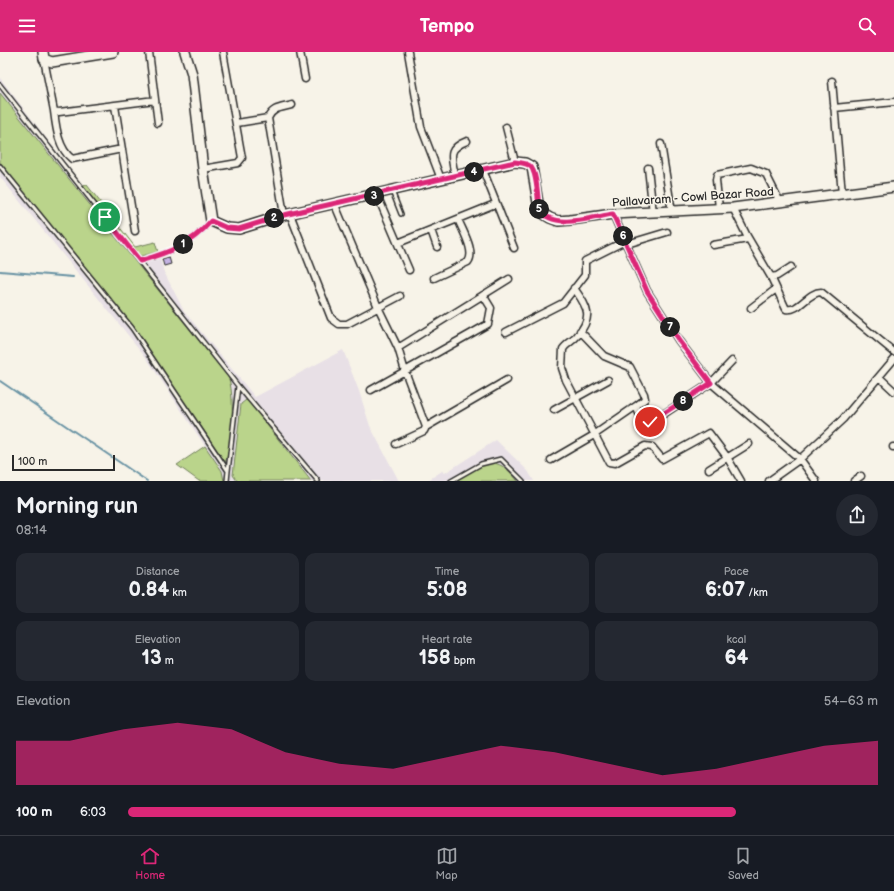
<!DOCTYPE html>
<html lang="en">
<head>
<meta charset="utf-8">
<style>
	:root { --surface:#171b24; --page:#242831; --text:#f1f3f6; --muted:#9ea1a6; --line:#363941; --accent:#db2777 }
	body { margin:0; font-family:"Balsamiq Sans",sans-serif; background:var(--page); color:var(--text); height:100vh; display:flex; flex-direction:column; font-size:15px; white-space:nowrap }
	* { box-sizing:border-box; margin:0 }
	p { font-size:13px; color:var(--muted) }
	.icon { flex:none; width:22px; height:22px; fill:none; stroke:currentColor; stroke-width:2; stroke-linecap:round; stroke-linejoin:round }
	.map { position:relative; height:429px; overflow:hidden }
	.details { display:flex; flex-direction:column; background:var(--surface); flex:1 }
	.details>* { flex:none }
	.scale { position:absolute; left:12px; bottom:10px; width:103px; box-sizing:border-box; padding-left:4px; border:2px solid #2b2b2b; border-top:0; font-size:11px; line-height:14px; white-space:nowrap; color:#2b2b2b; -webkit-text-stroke:3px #f7f3e8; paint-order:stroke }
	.pin { position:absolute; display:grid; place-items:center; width:34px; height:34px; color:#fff; margin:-17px; border:2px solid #fff; border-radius:50%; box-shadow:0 1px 4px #0007 }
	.km { position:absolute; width:20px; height:20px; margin:-10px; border-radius:50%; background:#222; color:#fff; font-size:11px; line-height:20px; text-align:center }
	.round { display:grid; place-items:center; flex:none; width:42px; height:42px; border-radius:21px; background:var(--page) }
	.overview { display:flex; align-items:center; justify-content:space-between; height:68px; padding:0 16px }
	h1 { font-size:22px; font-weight:700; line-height:30px }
	.figures { display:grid; grid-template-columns:repeat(3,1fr); gap:6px; height:68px; padding:4px 16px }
	.figures div { display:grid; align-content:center; border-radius:10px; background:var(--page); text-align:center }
	.figures b { font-size:20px; font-weight:700 }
	.figures small { font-size:11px; font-weight:400 }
	.figures p { font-size:11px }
	.chart { height:112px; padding:8px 16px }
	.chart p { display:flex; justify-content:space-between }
	.chart svg { width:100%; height:72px; margin-top:4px; fill:var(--accent); opacity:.7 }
	ul { padding:0 16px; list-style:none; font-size:13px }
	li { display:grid; grid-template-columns:64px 48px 1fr; align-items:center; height:30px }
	li i { height:10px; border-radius:5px; background:var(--accent) }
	header { display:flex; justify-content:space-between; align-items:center; height:52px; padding:0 16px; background:var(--accent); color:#fff; font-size:18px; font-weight:700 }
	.tabs { display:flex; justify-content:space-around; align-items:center; height:56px; border-top:1px solid var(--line); background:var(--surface); font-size:11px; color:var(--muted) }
	.tabs a { display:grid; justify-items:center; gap:2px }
	.tabs .active { color:var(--accent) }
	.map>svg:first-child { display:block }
	.built { fill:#e8e0e6 }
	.green { fill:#bad48b; stroke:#72805b }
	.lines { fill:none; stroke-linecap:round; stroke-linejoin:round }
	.stream { stroke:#6993a4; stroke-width:2 }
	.building { fill:#c4b3e3; stroke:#2b2b2b }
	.lane-casing { stroke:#2b2b2b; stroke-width:6 }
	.street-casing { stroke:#2b2b2b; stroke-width:9 }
	.secondary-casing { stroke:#2b2b2b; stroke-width:12 }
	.lane { stroke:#f7f3e8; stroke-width:3 }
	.street { stroke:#f7f3e8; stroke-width:6 }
	.secondary { stroke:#f7f3e8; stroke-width:9 }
	.route-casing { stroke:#fff; stroke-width:8 }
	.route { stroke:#db2777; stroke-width:5 }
	.labels { text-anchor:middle; stroke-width:3; stroke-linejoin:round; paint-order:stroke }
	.street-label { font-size:12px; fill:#2b2b2b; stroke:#f7f3e8 }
</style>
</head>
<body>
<header><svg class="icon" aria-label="menu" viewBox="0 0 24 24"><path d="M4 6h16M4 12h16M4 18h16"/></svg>Tempo<svg class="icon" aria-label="search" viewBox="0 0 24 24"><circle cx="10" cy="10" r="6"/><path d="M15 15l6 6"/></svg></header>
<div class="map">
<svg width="894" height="429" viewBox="0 0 894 429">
	<rect width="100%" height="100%" fill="#f7f3e8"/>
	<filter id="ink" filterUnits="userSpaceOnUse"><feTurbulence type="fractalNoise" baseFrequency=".025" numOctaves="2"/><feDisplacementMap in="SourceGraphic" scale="8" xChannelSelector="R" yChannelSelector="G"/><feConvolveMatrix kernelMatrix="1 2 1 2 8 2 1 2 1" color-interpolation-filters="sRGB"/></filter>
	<g filter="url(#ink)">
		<!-- built -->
		<path class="built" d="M0,26L83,134L87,133L135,195L155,190L164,220L184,259L255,345L343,298L359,339L370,374L399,429H199L177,413L205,394L145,304L0,125Z
			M496,388L528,419L534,429H427L442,419L445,421Z"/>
		<!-- green -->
		<path class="green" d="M0,41L228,325C235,338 233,398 225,410L150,299L0,114Z
			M87,133L135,195L155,190L158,200L141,204L135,200L83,134Z
			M246,348L249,350L311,429H237L233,423L241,352Z
			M205,394L222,419L224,429H199L177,413Z
			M485,410C501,410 508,417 518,429H449Z"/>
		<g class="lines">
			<!-- stream -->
			<path class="stream" d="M0,219L73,225
				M0,329L147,429"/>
		</g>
		<!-- building -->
		<path class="building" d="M169,205L171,212L164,214L162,207Z"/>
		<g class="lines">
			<!-- lane casing -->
			<g class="lane-casing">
				<path id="lane" d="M0,33L238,334L318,429
					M0,114L132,276L228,419L227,429
					M392,139L401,162
					M140,209C168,201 190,193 210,170
					M228,419L238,334
					M451,429L481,412L501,407L523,429"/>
			</g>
			<!-- street casing -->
			<g class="street-casing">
				<path id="street" d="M149,0L158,71
					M300,0L305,27
					M408,0L421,75L441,127
					M44,7L54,59L59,60L155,48
					M832,29L842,142
					M115,54L135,179
					M834,56L894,50
					M54,59C56,75 58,96 72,107L122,97
					M268,66C273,55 282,56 292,53
					M237,71L268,66L284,163
					M506,75L515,110
					M661,92L672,160
					M648,116L653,161
					M203,117L238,111L242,106L223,0
					M483,118L514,196
					M455,124C452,106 446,97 467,89
					M377,143L409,218
					M335,153L378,255L398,296L405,319L488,272L491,256L483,243
					M719,156L716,128L717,123L751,116L766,122L780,150
					M733,156L747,184L771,225L777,224L791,215
					M290,162L331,266L339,272H347L400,244
					M613,162L647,239L679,289L711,331L800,407L816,429
					M431,178L437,195
					M398,191L495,152
					M627,192L667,180
					M713,193L748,187
					M771,225L786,257C799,260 808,240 821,240L894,300
					M434,226L468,210C476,200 462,178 458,167
					M574,236C586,254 595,263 577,284C573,289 567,291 563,297L562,316L566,328L609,410L615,411L645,394L652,395L662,407L709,381L727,405L741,429
					M751,256L776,237
					M580,279L604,304L630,315L644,342L645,347L636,354L641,366L647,370L653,369L711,331L732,309
					M506,280L563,251L585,223V209L625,189
					M398,296L509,227
					M879,325L894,339
					M371,338L405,319L426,375L424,379L396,392
					M554,358L608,328
					M426,375L507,328
					M893,395H894
					M551,408L594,383L636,354
					M709,417L749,392
					M769,429L800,407L843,367L894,307
					M854,429L861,424"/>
			</g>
			<!-- secondary casing -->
			<g class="secondary-casing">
				<path id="secondary" d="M43,0L44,7L52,10L113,0
					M185,0L192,22L203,117L211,169L227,176L239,177L284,163L515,110L525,111L532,115L539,157L542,161L550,166L558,169L570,168L613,162L733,156L894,135"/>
			</g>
			<!-- lane -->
			<use href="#lane" class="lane"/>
			<!-- street -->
			<use href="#street" class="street"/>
			<!-- secondary -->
			<use href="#secondary" class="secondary"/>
		</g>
	</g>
	<g class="lines" filter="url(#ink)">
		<!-- route casing -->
		<g class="route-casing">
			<path id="route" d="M105,165L140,209C170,200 190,193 211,169L227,176L239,177L284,163L515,110C521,111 526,111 530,114C537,119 538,148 539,157C553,179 593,165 613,162L647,239L679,289L711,331L650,370"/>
		</g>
		<!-- route -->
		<use href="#route" class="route"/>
	</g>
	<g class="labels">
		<!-- street labels -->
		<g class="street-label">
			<text transform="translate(693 145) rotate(-4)" y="4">Pallavaram - Cowl Bazar Road</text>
		</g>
	</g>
</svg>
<div class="scale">100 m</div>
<div class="pin" style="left:105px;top:165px;background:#1e9e55"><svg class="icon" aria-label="arrive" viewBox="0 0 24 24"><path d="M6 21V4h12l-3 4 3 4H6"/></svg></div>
<div class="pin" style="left:650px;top:370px;background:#d93025"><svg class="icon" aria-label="check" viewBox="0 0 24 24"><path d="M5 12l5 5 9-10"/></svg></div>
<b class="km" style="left:183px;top:192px">1</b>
<b class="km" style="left:274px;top:166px">2</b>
<b class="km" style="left:374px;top:144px">3</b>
<b class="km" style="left:474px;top:120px">4</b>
<b class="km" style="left:539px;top:157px">5</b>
<b class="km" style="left:623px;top:184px">6</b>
<b class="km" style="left:670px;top:275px">7</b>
<b class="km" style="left:683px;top:349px">8</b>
</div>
<section class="details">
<div class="overview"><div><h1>Morning run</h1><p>08:14</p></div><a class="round"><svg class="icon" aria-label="share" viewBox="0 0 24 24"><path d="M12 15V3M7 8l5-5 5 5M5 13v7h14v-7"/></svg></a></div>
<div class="figures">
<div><p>Distance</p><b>0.84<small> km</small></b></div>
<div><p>Time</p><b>5:08</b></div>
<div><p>Pace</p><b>6:07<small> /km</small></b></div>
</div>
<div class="figures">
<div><p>Elevation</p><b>13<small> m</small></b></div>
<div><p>Heart rate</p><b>158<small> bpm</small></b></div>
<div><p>kcal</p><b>64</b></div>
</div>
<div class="chart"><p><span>Elevation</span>54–63 m</p>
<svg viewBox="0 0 160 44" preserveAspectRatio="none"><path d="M0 44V17L10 17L20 10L30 6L40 10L50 24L60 31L70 34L80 27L90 20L100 24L110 31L120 38L130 34L140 27L150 20L160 17V44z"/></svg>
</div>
<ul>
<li><b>100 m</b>6:03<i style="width:81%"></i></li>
</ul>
</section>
<nav class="tabs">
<a class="active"><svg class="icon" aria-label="home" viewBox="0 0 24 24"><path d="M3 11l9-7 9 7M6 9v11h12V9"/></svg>Home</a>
<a><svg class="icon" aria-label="map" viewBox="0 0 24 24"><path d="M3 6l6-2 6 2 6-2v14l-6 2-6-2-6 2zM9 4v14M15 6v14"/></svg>Map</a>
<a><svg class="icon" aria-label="saved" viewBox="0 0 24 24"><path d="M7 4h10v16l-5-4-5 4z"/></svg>Saved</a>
</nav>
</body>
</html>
